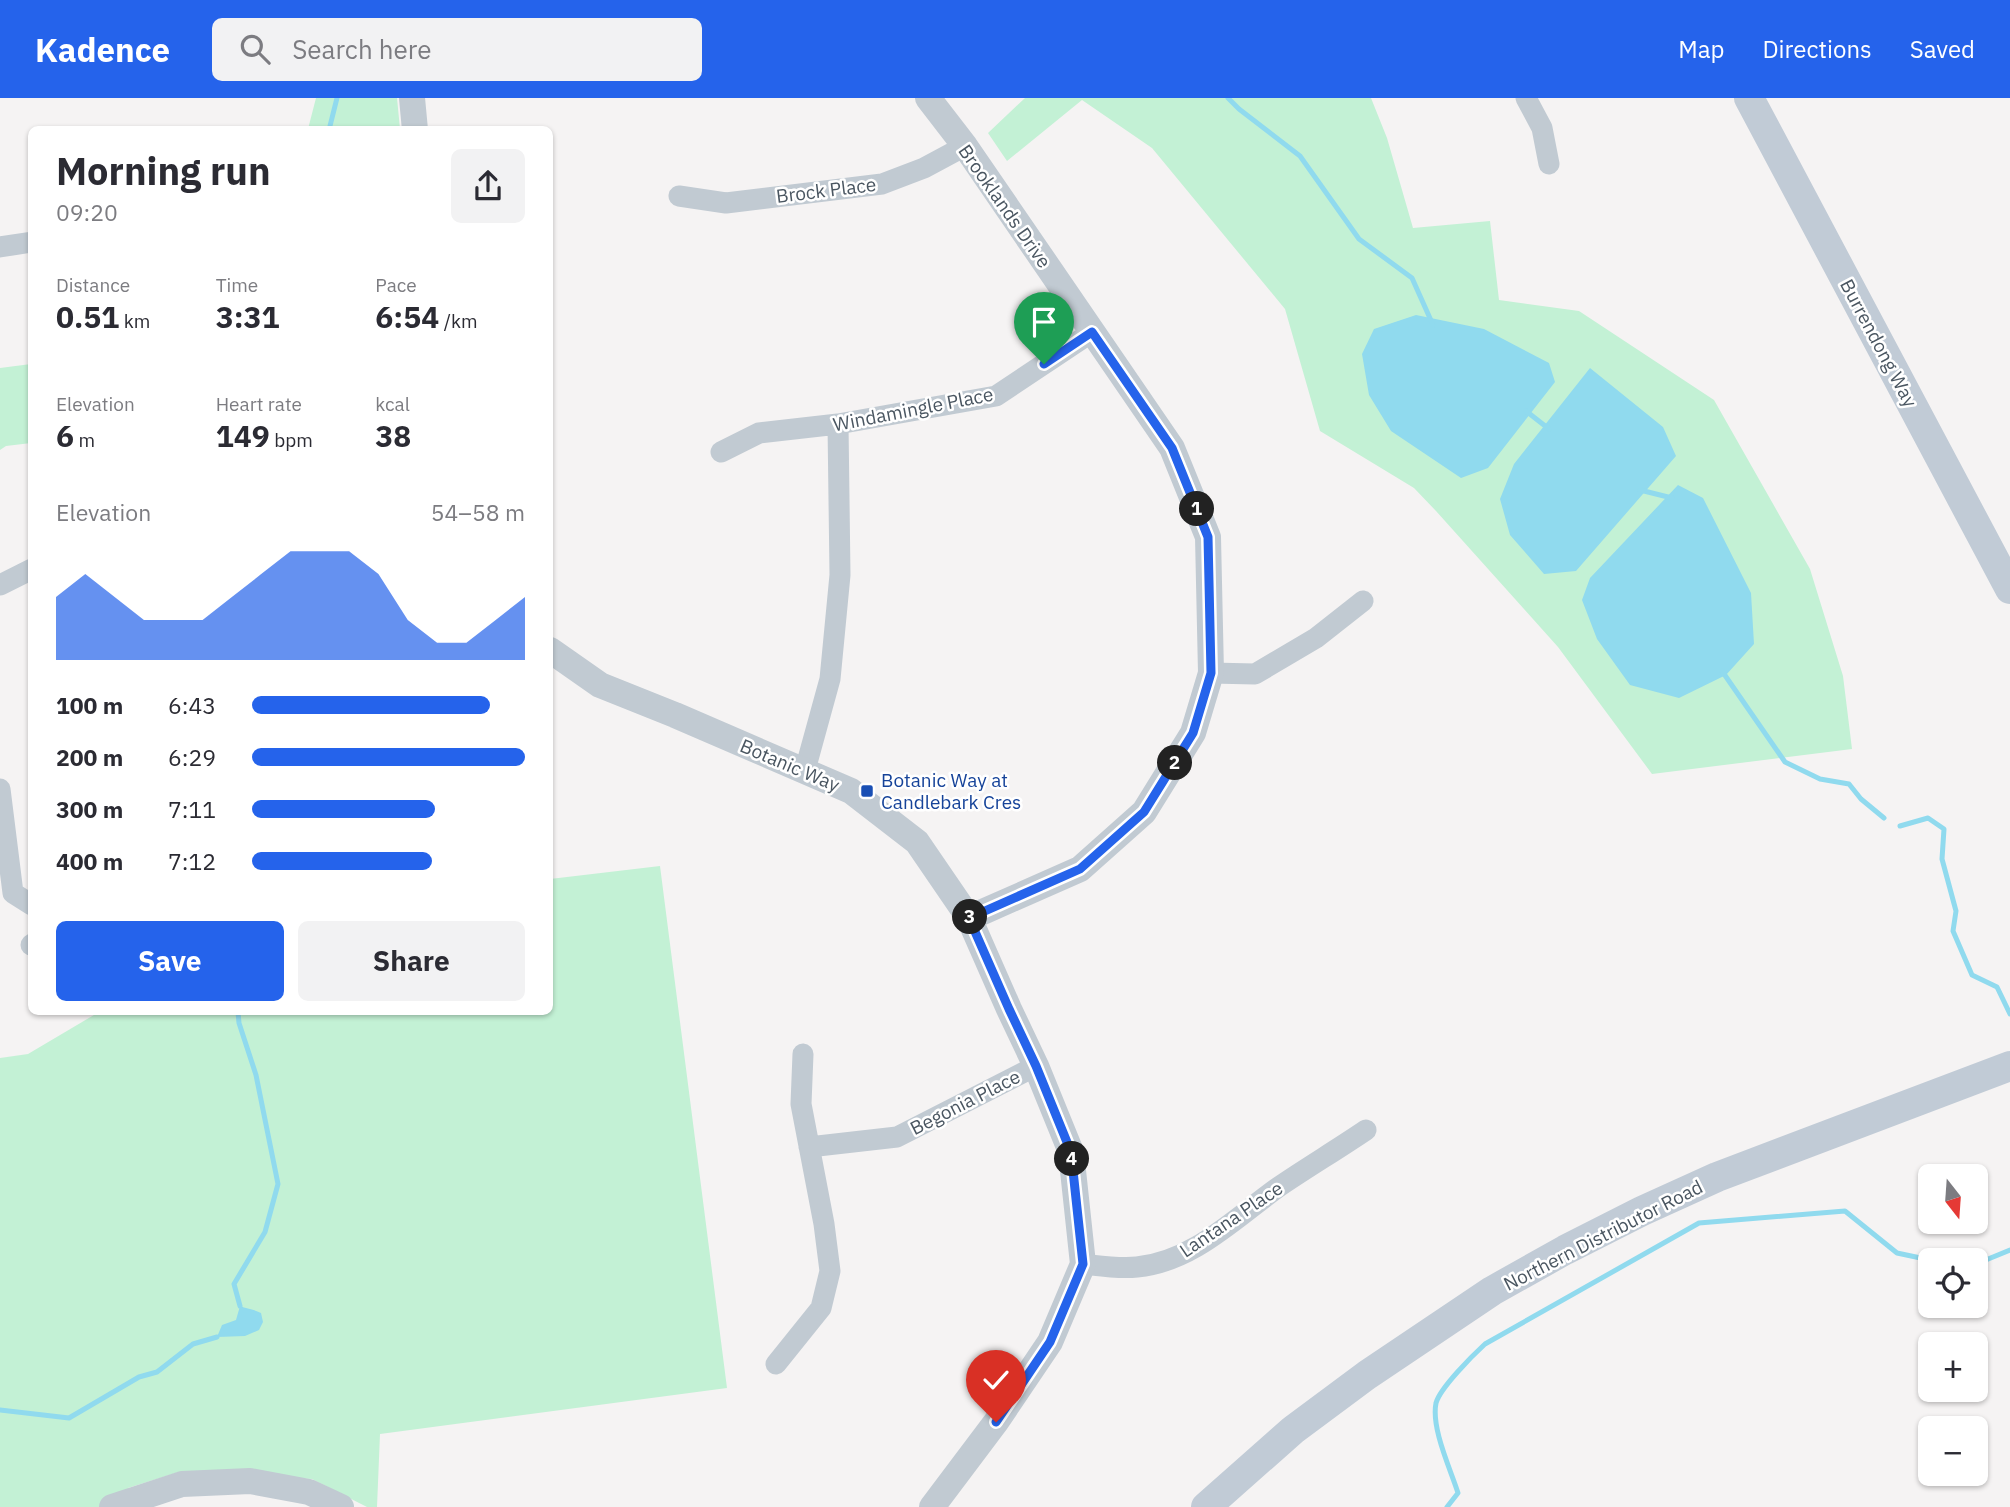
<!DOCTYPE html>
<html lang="en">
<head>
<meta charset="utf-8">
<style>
	:root { --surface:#fff; --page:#f2f2f3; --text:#2b2b33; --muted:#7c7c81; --accent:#2563eb }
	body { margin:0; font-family:"IBM Plex Sans",sans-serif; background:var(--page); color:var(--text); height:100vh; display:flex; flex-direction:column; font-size:26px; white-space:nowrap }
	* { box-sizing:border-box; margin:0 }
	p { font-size:23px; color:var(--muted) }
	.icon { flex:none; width:38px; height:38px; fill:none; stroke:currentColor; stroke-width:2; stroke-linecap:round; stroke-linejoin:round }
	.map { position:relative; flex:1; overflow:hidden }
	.panel { position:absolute; left:28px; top:28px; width:525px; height:889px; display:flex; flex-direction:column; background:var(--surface); border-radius:10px; box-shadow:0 2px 5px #0004 }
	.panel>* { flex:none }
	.needle { width:46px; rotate:163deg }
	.controls { position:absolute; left:1918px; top:1066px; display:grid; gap:14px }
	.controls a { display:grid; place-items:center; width:70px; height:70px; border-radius:10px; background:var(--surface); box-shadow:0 2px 5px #0004; font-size:35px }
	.pin { position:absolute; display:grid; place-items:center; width:60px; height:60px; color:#fff; margin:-72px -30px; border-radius:50% 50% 50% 0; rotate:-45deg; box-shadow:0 0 7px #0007 }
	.pin .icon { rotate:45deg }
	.km { position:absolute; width:35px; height:35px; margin:-18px; border-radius:50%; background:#222; color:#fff; font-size:19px; line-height:35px; text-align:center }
	.round { display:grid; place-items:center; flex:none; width:74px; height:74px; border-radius:10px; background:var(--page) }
	.head { display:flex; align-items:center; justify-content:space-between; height:119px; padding:0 28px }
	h1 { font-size:38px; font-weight:700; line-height:52px }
	.figures { display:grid; grid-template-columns:repeat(3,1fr); gap:10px; height:119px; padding:7px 28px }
	.figures div { display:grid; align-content:center }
	.figures b { font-size:30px; font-weight:700 }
	.figures small { font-size:19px; font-weight:400 }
	.figures p { font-size:19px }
	.chart { height:196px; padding:14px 28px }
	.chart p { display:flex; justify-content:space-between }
	.chart svg { width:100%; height:126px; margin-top:7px; fill:var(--accent); opacity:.7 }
	.cta { display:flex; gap:14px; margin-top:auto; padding:14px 28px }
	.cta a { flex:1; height:80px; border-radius:10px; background:var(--accent); color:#fff; font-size:28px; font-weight:700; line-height:80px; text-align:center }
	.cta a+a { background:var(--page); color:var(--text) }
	ul { padding:0 28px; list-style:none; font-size:23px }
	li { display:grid; grid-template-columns:112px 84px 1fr; align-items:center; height:52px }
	li i { height:18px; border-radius:9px; background:var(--accent) }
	header { display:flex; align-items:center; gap:42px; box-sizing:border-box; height:98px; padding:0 35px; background:var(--accent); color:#fff }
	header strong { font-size:33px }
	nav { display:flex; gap:38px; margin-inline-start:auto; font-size:24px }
	.search { width:490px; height:63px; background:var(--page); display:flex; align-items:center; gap:18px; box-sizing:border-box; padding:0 24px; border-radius:10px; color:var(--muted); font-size:26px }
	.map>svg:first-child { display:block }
	.green { fill:#c3f1d5 }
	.water { fill:#90daee }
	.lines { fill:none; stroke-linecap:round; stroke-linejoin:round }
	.stream { stroke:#90daee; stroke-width:5 }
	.minor { stroke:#c1cad2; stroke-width:21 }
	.tertiary { stroke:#c1cad2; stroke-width:26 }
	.secondary { stroke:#c1cbd6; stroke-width:30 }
	.route-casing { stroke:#fff; stroke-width:14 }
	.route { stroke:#2563eb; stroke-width:9 }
	.transit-dot { fill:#1a4fb4; stroke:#fff; stroke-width:2.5 }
	.labels { text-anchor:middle; stroke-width:5; stroke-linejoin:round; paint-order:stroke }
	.street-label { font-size:19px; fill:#4a5661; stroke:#fff }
	.transit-label { font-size:19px; fill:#164399; stroke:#fff; text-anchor:start }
</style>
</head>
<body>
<header>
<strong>Kadence</strong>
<div class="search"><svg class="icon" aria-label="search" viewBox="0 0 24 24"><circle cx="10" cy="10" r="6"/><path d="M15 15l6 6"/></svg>Search here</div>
<nav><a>Map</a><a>Directions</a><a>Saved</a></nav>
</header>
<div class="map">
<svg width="2010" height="1409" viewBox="0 0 2010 1409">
	<rect width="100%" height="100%" fill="#f5f3f3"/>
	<!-- green -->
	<path class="green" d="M316,0H397L400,31H308Z
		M1025,0H1371L1387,40L1413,130L1490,123L1499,202L1579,213L1714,302L1810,471L1843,578L1852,651L1652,676L1558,549L1436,413L1414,390L1320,333L1285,211L1152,50L1082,2L1007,63L988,35Z
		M31,266V345L6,348L0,352V270Z
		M660,768L727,1290L380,1336L377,1409H367L312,1381L179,1374L128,1390L136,1409H0V960L28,956L99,914H550V781Z"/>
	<!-- water -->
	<path class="water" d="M1416,217L1484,231L1549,265L1555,284L1488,370L1461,380L1391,333L1369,297L1362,256L1374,231Z
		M1590,270L1663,329L1676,358L1576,473L1544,476L1510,437L1500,401L1514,366Z
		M1678,387L1703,400L1751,495L1754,546L1726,577L1679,600L1630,587L1597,541L1582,502L1590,480Z
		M240,1208C247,1211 253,1211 261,1215L263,1224L259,1232L245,1238L217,1239L222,1227L236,1222Z"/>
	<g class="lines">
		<!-- stream -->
		<path class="stream" d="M1228,0L1239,11L1300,58L1359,141L1412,180L1433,227
			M329,32L337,0
			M1526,313L1549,331
			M1640,392L1672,400
			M1722,573L1785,664L1820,681L1849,686L1861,701L1884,720
			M1900,728L1928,720L1944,731L1942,761L1956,813L1953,833L1972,877L1997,889L2010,916
			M238,914L239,925L256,977L278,1086L265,1134L234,1186L240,1208
			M1976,1166L2010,1152
			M0,1312L69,1320L139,1279L157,1274L193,1246L217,1239
			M1447,1409L1458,1395C1450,1370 1431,1330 1436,1305C1440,1290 1473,1257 1485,1246L1699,1125L1845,1113L1897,1155L1930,1162"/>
		<!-- minor -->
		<path class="minor" d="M1526,0L1542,30L1549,66
			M679,98L726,105L882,86L924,70L965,48
			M0,149L32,144
			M721,354L759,335L838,326L996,298L1092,234
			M0,487L32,471
			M1211,575L1255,576L1316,540L1363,503
			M805,672L830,581L840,477L838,326
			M0,691L13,795L32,807
			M31,847L32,846
			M809,1049L897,1039L1036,968
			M1083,1166C1101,1168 1119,1171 1137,1169C1193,1164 1236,1119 1280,1088C1308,1069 1338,1051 1366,1032
			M776,1266L821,1210L830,1173L824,1126L801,1006L803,956"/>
		<!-- tertiary -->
		<path class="tertiary" d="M412,0L415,32
			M928,0L965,48L1172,350L1208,439L1211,575L1193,635L1144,714L1080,771L969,820
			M550,552L600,587L675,617L851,693L917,744L969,820L1009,911L1036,968L1071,1054L1083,1166L1050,1244L996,1324L932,1409
			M112,1409L182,1386L250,1383L309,1394L341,1409"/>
		<!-- secondary -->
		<path class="secondary" d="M1749,0L2010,491
			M1206,1409L1293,1332L1367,1277L1492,1193L1565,1152L1642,1113L1717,1079L2010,968"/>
	</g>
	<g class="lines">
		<!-- route casing -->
		<g class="route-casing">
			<path id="route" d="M996,1324L1050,1244L1083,1166L1071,1054L1036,968L1009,911L969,820L1080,771L1144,714L1193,635L1211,575L1208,439L1172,350L1092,234L1044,266"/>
		</g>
		<!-- route -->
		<use href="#route" class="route"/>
	</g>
	<!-- markers -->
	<rect class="transit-dot" x="860" y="686" width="14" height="14" rx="3.5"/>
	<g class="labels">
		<!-- street labels -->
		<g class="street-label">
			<text transform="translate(826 92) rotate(-7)" y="7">Brock Place</text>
			<text transform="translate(1005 108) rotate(55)" y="7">Brooklands Drive</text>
			<text transform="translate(1879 245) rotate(62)" y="7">Burrendong Way</text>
			<text transform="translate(913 311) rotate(-11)" y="7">Windamingle Place</text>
			<text transform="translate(790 667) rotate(23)" y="7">Botanic Way</text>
			<text transform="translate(965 1004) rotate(-27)" y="7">Begonia Place</text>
			<text transform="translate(1231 1121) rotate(-34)" y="7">Lantana Place</text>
			<text transform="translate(1603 1137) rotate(-27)" y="7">Northern Distributor Road</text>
		</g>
		<!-- transit labels -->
		<g class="transit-label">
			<text x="881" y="689">Botanic Way at<tspan x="881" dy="22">Candlebark Cres</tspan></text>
		</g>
	</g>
</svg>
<div class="controls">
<a><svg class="needle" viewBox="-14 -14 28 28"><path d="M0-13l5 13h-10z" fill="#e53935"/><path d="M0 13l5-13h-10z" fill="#7c7c81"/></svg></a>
<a><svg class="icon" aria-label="locate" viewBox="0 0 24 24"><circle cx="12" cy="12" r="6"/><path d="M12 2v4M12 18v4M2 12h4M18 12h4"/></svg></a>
<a>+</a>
<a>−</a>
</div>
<div class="pin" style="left:1044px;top:266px;background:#1e9e55"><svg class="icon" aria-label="arrive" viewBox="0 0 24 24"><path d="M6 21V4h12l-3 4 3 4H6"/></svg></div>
<div class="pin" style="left:996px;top:1324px;background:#d93025"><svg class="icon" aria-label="check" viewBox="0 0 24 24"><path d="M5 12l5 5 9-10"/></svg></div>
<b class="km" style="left:1197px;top:411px">1</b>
<b class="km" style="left:1175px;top:665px">2</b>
<b class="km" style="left:970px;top:819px">3</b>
<b class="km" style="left:1072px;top:1061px">4</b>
<section class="panel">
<div class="head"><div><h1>Morning run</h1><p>09:20</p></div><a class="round"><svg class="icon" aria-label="share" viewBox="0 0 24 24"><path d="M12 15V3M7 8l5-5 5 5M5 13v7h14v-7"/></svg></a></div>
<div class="figures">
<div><p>Distance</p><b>0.51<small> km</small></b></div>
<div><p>Time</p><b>3:31</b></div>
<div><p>Pace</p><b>6:54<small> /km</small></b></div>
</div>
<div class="figures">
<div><p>Elevation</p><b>6<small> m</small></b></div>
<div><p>Heart rate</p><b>149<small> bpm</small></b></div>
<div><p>kcal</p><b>38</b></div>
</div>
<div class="chart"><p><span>Elevation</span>54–58 m</p>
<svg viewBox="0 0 160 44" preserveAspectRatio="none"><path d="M0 44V22L10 14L20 22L30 30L40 30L50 30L60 22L70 14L80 6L90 6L100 6L110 14L120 30L130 38L140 38L150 30L160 22V44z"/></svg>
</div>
<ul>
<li><b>100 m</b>6:43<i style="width:87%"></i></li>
<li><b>200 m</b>6:29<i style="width:100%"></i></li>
<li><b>300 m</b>7:11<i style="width:67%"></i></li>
<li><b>400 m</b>7:12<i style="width:66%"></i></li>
</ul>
<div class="cta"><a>Save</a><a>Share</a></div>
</section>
</div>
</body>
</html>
